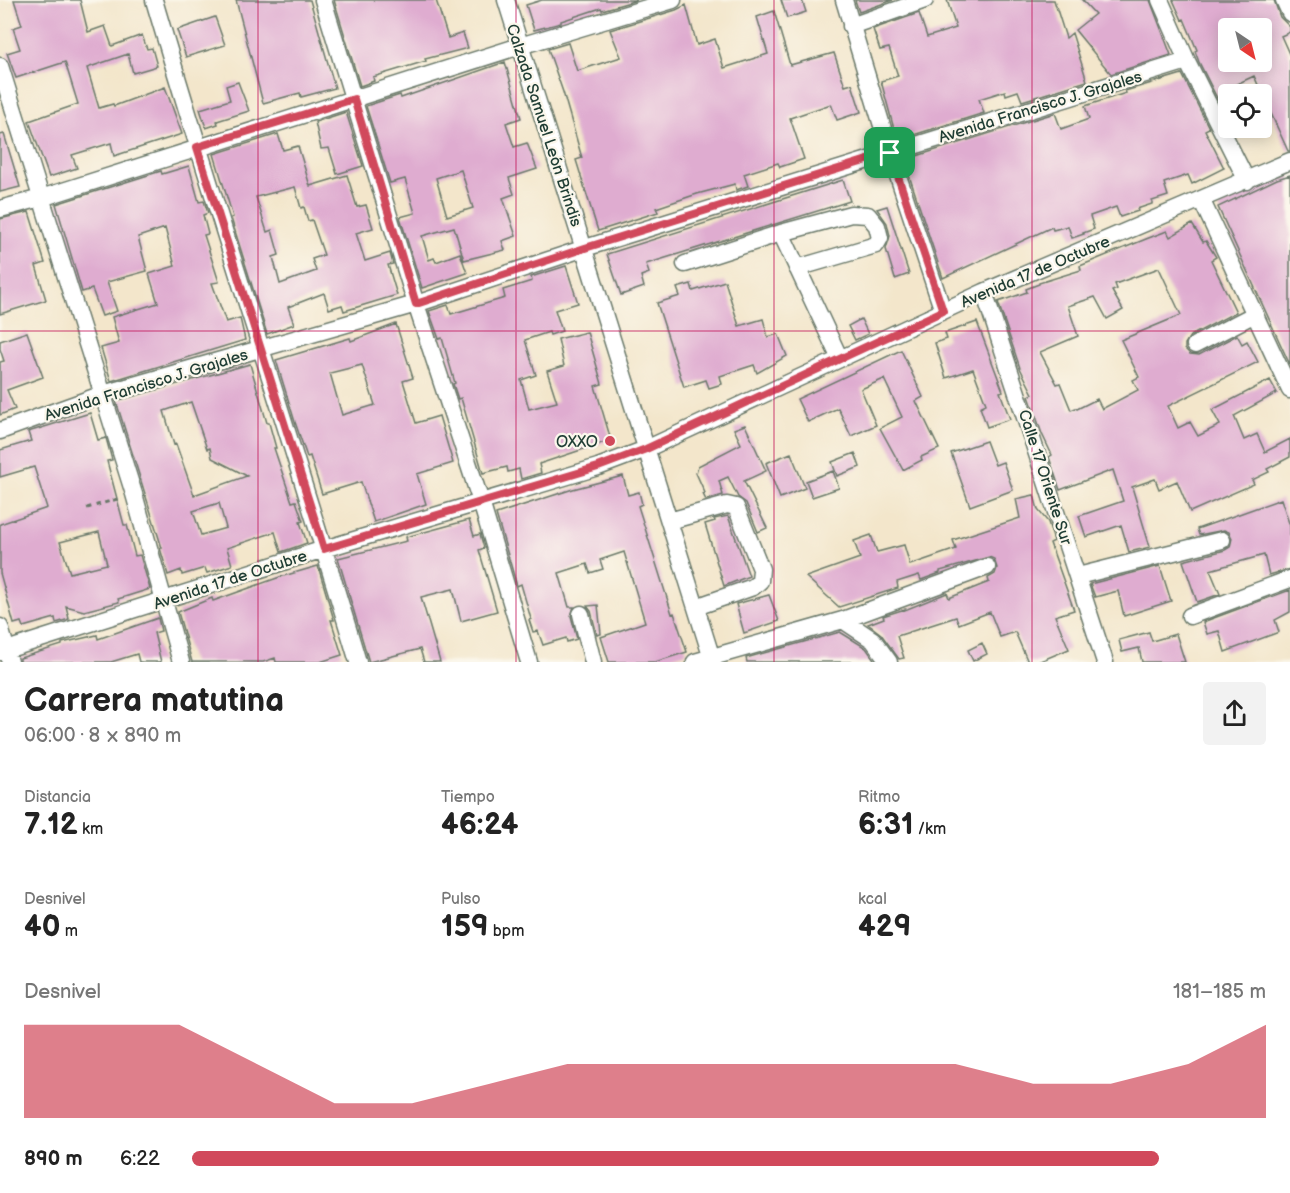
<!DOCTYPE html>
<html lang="es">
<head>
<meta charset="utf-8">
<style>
	:root { --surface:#fff; --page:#f2f2f2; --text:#222; --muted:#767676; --accent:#d1495b }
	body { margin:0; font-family:"Balsamiq Sans",sans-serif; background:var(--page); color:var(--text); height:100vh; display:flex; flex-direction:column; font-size:22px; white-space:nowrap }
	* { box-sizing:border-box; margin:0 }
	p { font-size:20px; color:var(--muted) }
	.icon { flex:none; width:33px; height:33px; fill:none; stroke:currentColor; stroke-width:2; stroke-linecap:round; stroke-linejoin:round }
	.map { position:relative; height:662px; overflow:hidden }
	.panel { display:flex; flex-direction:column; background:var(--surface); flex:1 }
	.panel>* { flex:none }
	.needle { width:39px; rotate:145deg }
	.controls { position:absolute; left:1218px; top:18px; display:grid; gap:12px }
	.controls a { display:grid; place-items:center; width:54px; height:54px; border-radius:6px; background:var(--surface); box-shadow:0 3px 15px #0003; font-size:30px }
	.pin { position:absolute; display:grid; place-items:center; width:51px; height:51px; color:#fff; margin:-26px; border-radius:12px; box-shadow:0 3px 9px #0006 }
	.round { display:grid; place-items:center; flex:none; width:63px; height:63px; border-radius:6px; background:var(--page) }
	.headline { display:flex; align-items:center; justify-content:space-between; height:102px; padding:0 24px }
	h1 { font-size:33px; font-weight:700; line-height:45px }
	.figures { display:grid; grid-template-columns:repeat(3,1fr); gap:9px; height:102px; padding:6px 24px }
	.figures div { display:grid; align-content:center }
	.figures b { font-size:30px; font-weight:700 }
	.figures small { font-size:16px; font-weight:400 }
	.figures p { font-size:16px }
	.chart { height:168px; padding:12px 24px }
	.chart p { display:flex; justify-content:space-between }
	.chart svg { width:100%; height:108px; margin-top:6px; fill:var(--accent); opacity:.7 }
	ul { padding:0 24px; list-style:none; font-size:20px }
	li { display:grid; grid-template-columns:96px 72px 1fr; align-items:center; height:45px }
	li i { height:15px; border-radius:8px; background:var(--accent) }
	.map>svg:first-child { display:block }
	.building { fill:#dfacd0; fill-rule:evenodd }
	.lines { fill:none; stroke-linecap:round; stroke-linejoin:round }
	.minor-casing { stroke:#697869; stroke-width:19 }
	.path { stroke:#697869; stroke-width:3; stroke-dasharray:4.5 4.5; stroke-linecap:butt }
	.minor { stroke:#fff; stroke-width:16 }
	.route-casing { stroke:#fff; stroke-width:12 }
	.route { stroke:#d1495b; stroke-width:8 }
	.grid { fill:none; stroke:#c2185b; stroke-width:1.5; stroke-opacity:0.55 }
	.poi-dot { fill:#d1495b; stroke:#fbf7ec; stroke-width:2 }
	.labels { text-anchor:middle; stroke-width:4.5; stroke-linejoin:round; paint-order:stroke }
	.street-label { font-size:16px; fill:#1f3d34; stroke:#fbf7ec }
	.poi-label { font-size:16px; fill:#1f3d34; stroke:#fbf7ec; text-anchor:end }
</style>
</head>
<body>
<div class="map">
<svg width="1290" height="662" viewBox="0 0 1290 662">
	<rect width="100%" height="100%" fill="#fbf7ec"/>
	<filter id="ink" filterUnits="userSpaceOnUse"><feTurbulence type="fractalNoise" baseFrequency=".0167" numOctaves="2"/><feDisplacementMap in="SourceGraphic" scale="12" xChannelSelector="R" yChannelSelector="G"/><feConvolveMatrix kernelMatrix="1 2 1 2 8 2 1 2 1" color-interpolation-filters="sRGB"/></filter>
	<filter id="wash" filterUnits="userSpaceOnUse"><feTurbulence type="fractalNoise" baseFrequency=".008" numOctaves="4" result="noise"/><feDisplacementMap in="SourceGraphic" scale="24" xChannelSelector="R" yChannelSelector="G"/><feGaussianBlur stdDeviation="1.35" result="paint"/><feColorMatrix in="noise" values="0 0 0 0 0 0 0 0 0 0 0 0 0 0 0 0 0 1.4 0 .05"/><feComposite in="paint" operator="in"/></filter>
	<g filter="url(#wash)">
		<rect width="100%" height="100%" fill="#f3e6cb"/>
		<g id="blocks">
			<!-- building -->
			<path class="building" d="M14,0H80L88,32L105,26L112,46L142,35L147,49L152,48L157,66L133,73L128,54L87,68L99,108L113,104L114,106L165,87L182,134L114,156L111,143L72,155L77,168L49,177L29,121L78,104L65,62L16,78L7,53L20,49L13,28L22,25Z
				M236,0H310L335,88L301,97L300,93L263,103Z
				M334,0H436L448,38L463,33L468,48L425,59L426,61L373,77L374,81L360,86Z
				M542,0H637L602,10L601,8L561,21V23L534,30L526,5Z
				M781,0H802L806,12L787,18Z
				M855,0H893L859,12Z
				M947,0H1054L1066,38L1072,33L1087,81L1022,101L1018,91L1006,95L1005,91L979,99L984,113L897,140L881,81L898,76L889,48L880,50L873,29L919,13L927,37L956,28Z
				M1082,0H1150L1171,55L1111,74L1075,30L1095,14Z
				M1173,0H1274L1280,17L1290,27V32L1281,36L1290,56V151H1288L1254,76L1228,88V108L1223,110L1199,62L1195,51L1197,50L1184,19L1182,20ZM1228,28H1262V62H1228Z
				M686,5L697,45L715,39L724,68L768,54L757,17L774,11L790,65L834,53L845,86L852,84L861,112L837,120L831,104L790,118L804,159L780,167L778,163L744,174L748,186L736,190L735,184L697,194L656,208L658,212L598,231L576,160L582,158L563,92L548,49L568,43L577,71L621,57L610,30L676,10Z
				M215,17L225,45L186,57L177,30Z
				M505,62L521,118L506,123L514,147L527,143L537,169L509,178L514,194L503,198L516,236L502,241L505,250L464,260L454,227L422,236L429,260L434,258L436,262L460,253L467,273L422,288L400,217L415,213L405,179L390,183L366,106L400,95L401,98ZM461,170L473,208L447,216L436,178Z
				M1182,74L1209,128L1205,130L1224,168L1192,184L1188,175L1164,183L1168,196L1152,201V204L1137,209L1138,211L1120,217L1116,207L1090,216L1094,229L1083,233L1084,234L1072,238L1068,226L1053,230L1052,227L943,278L904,160L1055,113L1061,129L1089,119L1085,106L1126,93L1125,91Z
				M238,82L249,111L217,121L218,124L206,128L200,109L230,100L226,86Z
				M346,112L363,166L337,174L329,148L321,149L315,122Z
				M4,134L20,187L0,192V135Z
				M278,134L283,150L298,146L310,186L347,175L357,207L366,205L373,228L356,233L365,261L390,253L393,264L388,265L397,295L344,311L342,305L329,309L324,293L288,307L294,324L267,334L231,218L233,217L214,154ZM295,187L301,208L304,207L308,221L312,220L324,255L312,259L316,271L280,284L273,257L279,255L272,230L267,232L256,197Z
				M189,166L199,202L204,201L208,213L203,215L208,234L204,235L219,282L212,283L226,322L240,318L245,340L111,381L101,348L119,343L112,317L158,303L149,274L175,266L165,228L138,237L147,271L107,282L117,311L102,316L92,289L82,292L56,204L161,171L162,174Z
				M1290,175V365L1218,207L1277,179Z
				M843,180L850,201L646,264L649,273L641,276L644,287L621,295L607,254Z
				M887,206L909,274L895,279L886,249L890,236L887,223L877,209Z
				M29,212L45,263L36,266L46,300L0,314V219Z
				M1192,224L1203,242L1206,241L1216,257L1211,260L1236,312L1190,336L1185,344V349L1190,354L1199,355L1237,335L1242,344L1247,341L1258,362L1168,406L1178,428L1190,422L1198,436L1220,425L1212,410L1270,380L1277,393L1234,416L1244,440L1257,434L1265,452L1290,439V457L1267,469L1269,472L1252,480L1254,484L1190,512L1177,481L1159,489L1155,479L1132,487L1150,547L1129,552L1121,525L1086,537L1079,516L1123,501L1113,470L1060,490L1049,457L1052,455L1042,434L1029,396L1033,394L1020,368L998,302L1027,292L1026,289L1039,284V283L1081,270L1080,266L1146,239L1167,231L1170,237ZM1159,268L1181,315L1121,340L1139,377L1133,380L1138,390L1102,409L1097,399L1077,409L1076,408L1071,410L1060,383L1057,384L1040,352L1078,336L1068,306L1095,297L1107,319L1123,310L1112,291L1117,289L1115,284Z
				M566,266L578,303L555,310L562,331L550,335L549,332L525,340L536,375L521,380L529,409L557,402L547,371L564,366L558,339L587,332L602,384L595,386L611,440L539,464L541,473L521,479L519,469L508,472L507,467L483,473L461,398L458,399L453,384L455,383L442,338L439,339L429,311L448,305L451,314L505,298L503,290L532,281L531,277Z
				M725,281L739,326L763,319L768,337L778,334L787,356L757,373L754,365L720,376L722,384L709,388L706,380L684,387L657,303L680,296L677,288L691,284L693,291Z
				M861,319L868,334L855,340L848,326Z
				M977,322L1003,391L1000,392L1010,419L987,427L980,407L986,404L973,369L946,378L935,343L947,339L945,333Z
				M396,324L413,378L403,381L416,423L439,416L453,463L417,474L426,504L374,522L361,482L322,494L310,456L307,457L295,422L276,360L350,338L351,341ZM362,365L375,405L342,415L330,373Z
				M27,332L43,377L7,390L15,409L0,415V362L4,361L0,349V341Z
				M901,350L923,397L916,401L939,449L921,457L922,460L903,470L880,428L902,417L884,379L861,389L876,425L851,436L838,408L808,422L797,399Z
				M250,364L267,423H269L276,448H274L292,502L296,501L303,521L300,522L307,543L281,552L275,532L227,548L232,565L207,573L205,568L182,575L181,570L168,575L160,548H162L116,401ZM191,402L207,449L210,448L212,458L247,476L194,495L176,444L174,445L164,411ZM219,503L226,528L201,535L193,511Z
				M90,413L98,440L106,438L112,460L107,461L124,525H127L135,556L140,555L150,589L118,599L119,602L84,611L66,606L69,619L56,623L55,618L23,627L21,622L14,624L0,573V524L47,508L34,467L0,477V450L31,441L28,432ZM99,532L107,564L70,573L60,542Z
				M745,425L766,471L744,481L767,528L758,532L746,503L738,497L728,477L719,481L723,495L706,500L703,494L705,493L696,473L698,466L741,444L734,429Z
				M986,441L995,465L1003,462L1013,490L970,506L951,453Z
				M791,453L805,488L780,498L766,463Z
				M855,453L860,467L837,476L832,462Z
				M833,471L839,488L812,497L806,481Z
				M623,476L628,495L639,492L642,504L638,506L672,614L674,613L687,652L655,662H609L601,637L645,622L624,552L600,560L603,569L590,573L587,564L559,573L569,607H574L571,616L577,639L567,642L566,638L543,645L538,631L533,632L529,620L531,619L521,584L517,586L496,514L573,489Z
				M1034,495L1038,510L1048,522L1054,541L1050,543L1074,610L1055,616L1069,649L1038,662H1028L1015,632L1000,637L990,612L959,624L956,617L897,636L904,658L899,659L881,634L868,624L884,618L883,616L905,609V610L947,593L949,598L989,582L988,578L995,574L997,568L994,559L989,557L940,571V573L921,580L919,575L897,582L898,588L839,607L806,577L860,558L854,541L871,535L877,552L904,545L910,565L956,549L953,540L1020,518L1016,499Z
				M1281,499L1290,526V569L1269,575L1264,555L1210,570L1220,594L1197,602L1183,561L1225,550L1230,547L1232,538L1229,532L1224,530L1199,535L1197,529Z
				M728,516L749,576L724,586L705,524L715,521L714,519Z
				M469,520L474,536L480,534L484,548L479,550L497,611L461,621L453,589L421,597L440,662H424L420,649L369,662L338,558L407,541L406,537Z
				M318,566L334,620H331L342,655L320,662H276L275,658L263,662H192L178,612L212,598L213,601L280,577Z
				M1160,566L1171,601L1124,616L1118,591L1095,597L1090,584Z
				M1290,590V612L1275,620L1279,632L1225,652L1219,631L1207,634L1203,622Z
				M769,595L779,621L744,633L736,604Z
				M598,605L601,634L597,635L591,611L587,606Z
				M158,618L161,631L154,633L161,662H139L137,654L111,662H20V658L62,645V643L97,635L98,639Z
				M840,632L866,648L876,662H747L746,658Z
				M1149,632L1152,641L1176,634L1185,662H1142L1139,648L1122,652L1119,640Z
				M982,643L987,654L973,661L968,650Z"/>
		</g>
	</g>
	<g filter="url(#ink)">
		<use href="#blocks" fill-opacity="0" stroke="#697869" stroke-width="1.5"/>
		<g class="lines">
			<!-- minor casing -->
			<g class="minor-casing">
				<path id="minor" d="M154,0C219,222 292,441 358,662
					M323,0L416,304L481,502L529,662
					M506,0L713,662
					M844,0L890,152L943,311
					M1160,0L1187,61L1247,181
					M1284,0L1290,13
					M851,26L925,0
					M0,66L134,494L181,662
					M1201,199L1290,390
					M0,209L41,198L520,46L673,0
					M781,233L851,214L868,215L877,226L880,238L876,245L797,268
					M685,264L781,233L840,359
					M984,292L1105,662
					M1195,345L1255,314
					M0,431L103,394L416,304L585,248L1187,61
					M669,521L727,505L736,507L761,569L760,581L753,587L696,607
					M1078,576L1222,540
					M581,614L593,662
					M1190,616L1290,579
					M843,620L873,640L889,662
					M0,627L10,662
					M0,652L324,549L598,467L646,449L984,292L1290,161
					M695,662L843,620L987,567"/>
			</g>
			<!-- path -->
			<path class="path" d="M87,508L121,498"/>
			<!-- minor -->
			<use href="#minor" class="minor"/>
		</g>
	</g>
	<g class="lines" filter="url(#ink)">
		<!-- route casing -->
		<g class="route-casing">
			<path id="route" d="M354,99L416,304L585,248L890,153L943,311L646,449L598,467L324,549L197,147Z"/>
		</g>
		<!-- route -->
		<use href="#route" class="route"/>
	</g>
	<!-- grid -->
	<path class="grid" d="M258,0V662M516,0V662M774,0V662M1032,0V662M0,331H1290"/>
	<!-- markers -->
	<circle class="poi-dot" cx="610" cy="441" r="6"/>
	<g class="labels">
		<!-- street labels -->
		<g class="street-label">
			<text transform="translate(1040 106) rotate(-17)" y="6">Avenida Francisco J. Grajales</text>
			<text transform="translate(545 125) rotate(72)" y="6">Calzada Samuel León Brindis</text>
			<text transform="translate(1035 271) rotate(-23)" y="6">Avenida 17 de Octubre</text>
			<text transform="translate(146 384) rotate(-17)" y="6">Avenida Francisco J. Grajales</text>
			<text transform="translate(1046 477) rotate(72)" y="6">Calle 17 Oriente Sur</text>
			<text transform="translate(230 579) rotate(-18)" y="6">Avenida 17 de Octubre</text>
		</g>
		<!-- poi labels -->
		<g class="poi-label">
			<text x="598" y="447">OXXO</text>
		</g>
	</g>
</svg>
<div class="controls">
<a><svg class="needle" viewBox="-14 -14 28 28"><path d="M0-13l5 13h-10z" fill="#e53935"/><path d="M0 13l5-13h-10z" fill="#767676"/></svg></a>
<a><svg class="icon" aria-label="locate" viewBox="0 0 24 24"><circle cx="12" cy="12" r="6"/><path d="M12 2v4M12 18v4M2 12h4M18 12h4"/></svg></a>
</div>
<div class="pin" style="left:890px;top:153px;background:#1e9e55"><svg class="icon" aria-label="arrive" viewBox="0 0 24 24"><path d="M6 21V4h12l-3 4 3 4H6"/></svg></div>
</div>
<section class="panel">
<div class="headline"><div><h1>Carrera matutina</h1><p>06:00 · 8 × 890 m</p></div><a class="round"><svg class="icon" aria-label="share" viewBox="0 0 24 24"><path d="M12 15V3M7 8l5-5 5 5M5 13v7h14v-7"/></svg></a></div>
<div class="figures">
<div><p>Distancia</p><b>7.12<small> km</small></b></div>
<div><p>Tiempo</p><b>46:24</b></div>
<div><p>Ritmo</p><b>6:31<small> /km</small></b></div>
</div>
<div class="figures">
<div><p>Desnivel</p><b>40<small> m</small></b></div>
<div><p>Pulso</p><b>159<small> bpm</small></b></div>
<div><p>kcal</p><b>429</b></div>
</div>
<div class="chart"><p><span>Desnivel</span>181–185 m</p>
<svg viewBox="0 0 160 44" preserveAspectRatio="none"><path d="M0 44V6L10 6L20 6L30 22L40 38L50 38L60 30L70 22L80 22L90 22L100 22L110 22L120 22L130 30L140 30L150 22L160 6V44z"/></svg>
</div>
<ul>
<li><b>890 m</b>6:22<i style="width:90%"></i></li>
</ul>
</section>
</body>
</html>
